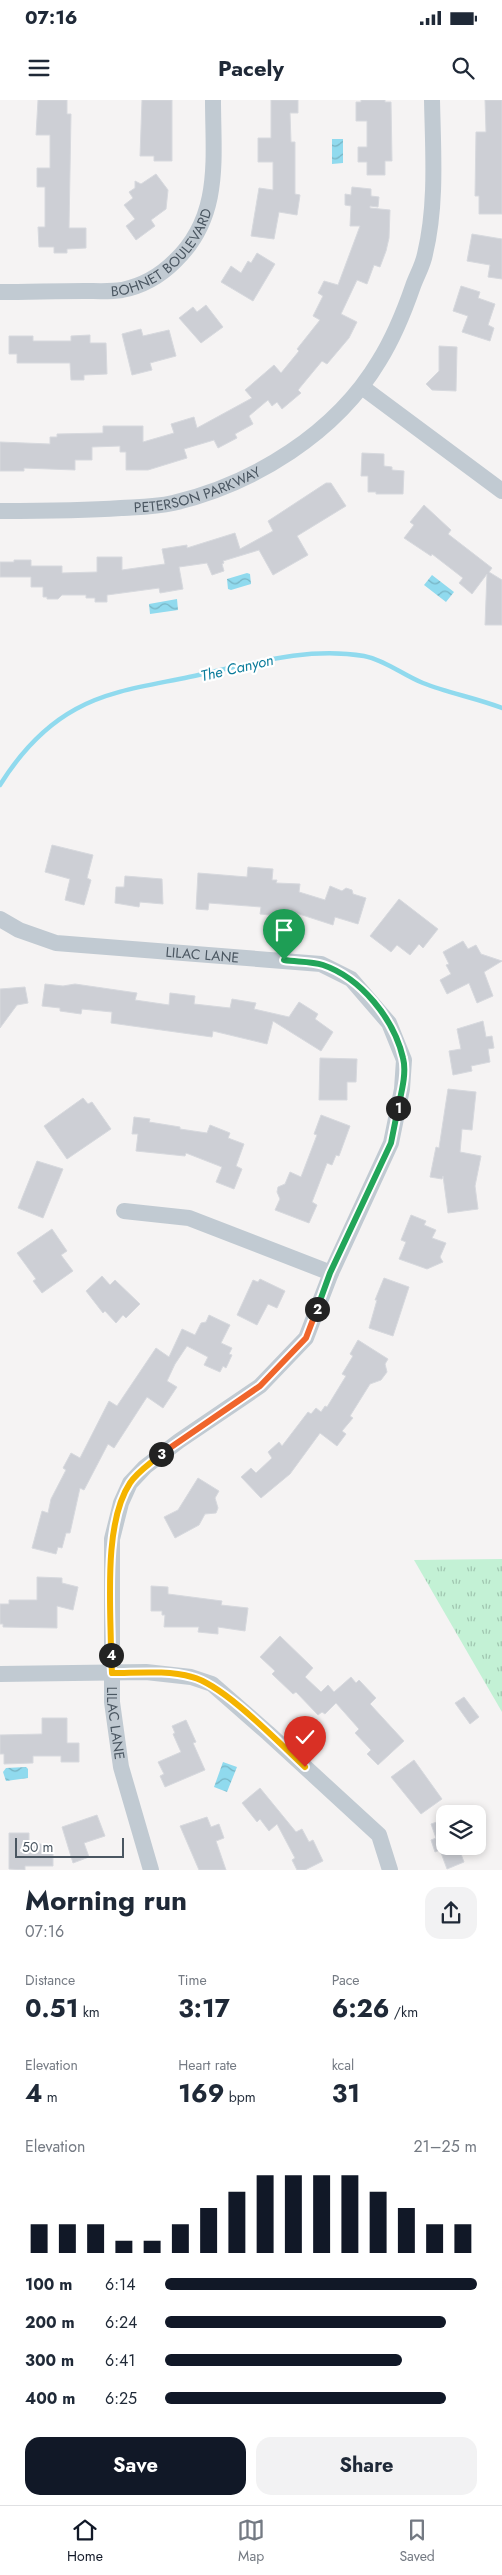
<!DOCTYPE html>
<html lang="en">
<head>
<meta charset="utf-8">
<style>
	:root { --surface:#fff; --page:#f2f2f3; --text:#1f2937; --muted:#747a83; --line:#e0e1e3; --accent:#111827 }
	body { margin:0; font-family:Jost,sans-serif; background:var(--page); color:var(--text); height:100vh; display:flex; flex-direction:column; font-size:19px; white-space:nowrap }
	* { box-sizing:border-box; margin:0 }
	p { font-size:16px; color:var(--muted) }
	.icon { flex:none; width:28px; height:28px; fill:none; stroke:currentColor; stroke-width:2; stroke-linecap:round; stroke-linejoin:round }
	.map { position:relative; height:1770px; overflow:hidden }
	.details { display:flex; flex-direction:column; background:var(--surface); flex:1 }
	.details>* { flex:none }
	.fabs { position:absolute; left:436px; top:1705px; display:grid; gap:10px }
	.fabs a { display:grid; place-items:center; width:50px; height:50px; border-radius:10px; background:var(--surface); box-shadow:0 2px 8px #0003; font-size:25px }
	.scale { position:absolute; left:15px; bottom:12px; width:109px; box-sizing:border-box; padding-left:5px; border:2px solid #4a5661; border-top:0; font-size:14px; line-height:18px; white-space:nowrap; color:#4a5661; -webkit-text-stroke:4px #fff; paint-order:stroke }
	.pin { position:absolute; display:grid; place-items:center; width:42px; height:42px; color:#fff; margin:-51px -21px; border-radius:50% 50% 50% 0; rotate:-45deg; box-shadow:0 0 5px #0007 }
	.pin .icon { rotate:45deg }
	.km { position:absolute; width:25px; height:25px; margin:-12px; border-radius:50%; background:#222; color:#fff; font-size:14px; line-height:25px; text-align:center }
	.round { display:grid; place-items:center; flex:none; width:52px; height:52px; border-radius:15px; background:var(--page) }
	.summary { display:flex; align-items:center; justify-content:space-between; height:85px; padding:0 25px }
	h1 { font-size:28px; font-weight:700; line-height:38px }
	.figures { display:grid; grid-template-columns:repeat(3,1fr); gap:8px; height:85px; padding:5px 25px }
	.figures div { display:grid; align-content:center }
	.figures b { font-size:25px; font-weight:700 }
	.figures small { font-size:14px; font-weight:400 }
	.figures p { font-size:14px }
	.chart { height:140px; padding:10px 25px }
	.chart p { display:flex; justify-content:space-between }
	.chart svg { width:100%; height:90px; margin-top:5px; stroke:var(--accent); stroke-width:6 }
	.cta { display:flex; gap:10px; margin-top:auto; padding:10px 25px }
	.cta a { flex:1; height:58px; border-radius:15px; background:var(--accent); color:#fff; font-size:20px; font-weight:700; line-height:58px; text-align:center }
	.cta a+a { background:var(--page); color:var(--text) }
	ul { padding:0 25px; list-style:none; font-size:16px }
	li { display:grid; grid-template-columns:80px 60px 1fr; align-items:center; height:38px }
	li i { height:12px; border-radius:6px; background:var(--accent) }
	.status { display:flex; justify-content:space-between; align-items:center; height:35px; padding:0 25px; background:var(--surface); direction:ltr }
	.status svg { height:14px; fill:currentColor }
	header { display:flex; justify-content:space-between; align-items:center; height:65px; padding:0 25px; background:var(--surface); font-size:22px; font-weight:700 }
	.menu { display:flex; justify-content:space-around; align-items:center; height:70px; border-top:1px solid var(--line); background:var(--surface); font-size:14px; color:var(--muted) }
	.menu a { display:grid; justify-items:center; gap:2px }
	.menu .current { color:var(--accent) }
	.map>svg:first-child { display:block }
	.park { fill:url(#park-tufts) }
	.water { fill:url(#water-waves) }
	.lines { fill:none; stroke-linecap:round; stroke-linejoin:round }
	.stream { stroke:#90daee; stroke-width:4.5 }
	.building { fill:#cdcfd5; stroke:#d7d9de }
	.street { stroke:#c1cad2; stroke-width:16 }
	.split-1-casing { stroke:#fff; stroke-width:10 }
	.split-2-casing { stroke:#fff; stroke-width:10 }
	.split-3-casing { stroke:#fff; stroke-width:10 }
	.split-4-casing { stroke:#fff; stroke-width:10 }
	.split-5-casing { stroke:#fff; stroke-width:10 }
	.split-1 { stroke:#22a559; stroke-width:6 }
	.split-2 { stroke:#22a559; stroke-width:6 }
	.split-3 { stroke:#f0652b; stroke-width:6 }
	.split-4 { stroke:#f5b400; stroke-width:6 }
	.split-5 { stroke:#f5b400; stroke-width:6 }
	.labels { text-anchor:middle; stroke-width:4.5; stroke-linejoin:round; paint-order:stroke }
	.street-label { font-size:14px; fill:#4a5661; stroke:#fff }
	.water-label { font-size:15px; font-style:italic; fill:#0c7c9b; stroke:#fff }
</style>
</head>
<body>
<div class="status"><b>07:16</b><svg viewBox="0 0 49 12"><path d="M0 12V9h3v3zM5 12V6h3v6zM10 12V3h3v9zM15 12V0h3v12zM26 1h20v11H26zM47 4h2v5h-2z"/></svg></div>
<header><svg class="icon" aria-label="menu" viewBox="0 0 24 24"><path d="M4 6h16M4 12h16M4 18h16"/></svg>Pacely<svg class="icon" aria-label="search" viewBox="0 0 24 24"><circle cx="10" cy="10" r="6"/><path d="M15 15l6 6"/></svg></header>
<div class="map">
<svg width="502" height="1770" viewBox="0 0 502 1770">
	<defs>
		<pattern id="park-tufts" width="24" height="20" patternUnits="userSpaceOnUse" patternTransform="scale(1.25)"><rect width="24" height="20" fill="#c3f1d5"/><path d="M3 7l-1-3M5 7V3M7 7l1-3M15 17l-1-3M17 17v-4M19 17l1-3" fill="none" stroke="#a0c6b0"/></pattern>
		<pattern id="water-waves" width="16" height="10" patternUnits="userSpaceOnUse" patternTransform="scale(1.25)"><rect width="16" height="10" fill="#90daee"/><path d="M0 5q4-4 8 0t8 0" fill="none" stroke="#78b4c4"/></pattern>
	</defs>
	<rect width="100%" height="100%" fill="#f5f3f3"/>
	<!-- park -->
	<path class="park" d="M502,1459V1612L414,1460Z"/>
	<!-- water -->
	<path class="water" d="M332,39H343V63L332,64Z
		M247,473L250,474L251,484L231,490L228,489L227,479Z
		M432,475L454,492L446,502L424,485Z
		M177,499L178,510L150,514L149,504Z
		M223,1662L237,1667L227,1692L214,1687Z
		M26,1667L28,1669V1678L6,1681L3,1672L6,1668Z"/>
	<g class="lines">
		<!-- stream -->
		<path class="stream" d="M0,685C20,653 43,627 76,609C110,590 152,585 189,577C247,565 305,546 364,556C385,560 403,575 423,583C448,593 476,598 502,608"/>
	</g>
	<!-- building -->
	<path class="building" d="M38,0H67V14H71L69,128H86V148L67,149V153H54V147H39L38,127H45V87H37V68H50V35H36Z
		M142,0H172V61H154V56H140Z
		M271,0H298V13H290L291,42H295V94L300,95L297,115L279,112L274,139L251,136L259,88L273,90V62H258V38H271Z
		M361,0H385V2H391L392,61H385V75H367V62H358V47H367V21H356V2H361Z
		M485,0H502V114H479V96H475L476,32H486Z
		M156,74L168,90L166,109L151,120L155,126L136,140L126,126L135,119L124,105L133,98L129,92L135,88V81L141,84Z
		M352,87L371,89V96L379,97L378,107L370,106V108L390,110L389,138L386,151L380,167L374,165L367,184L357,180L341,214L357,222L349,238L327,264L322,261L298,290L301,293L282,309L277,302L272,306L268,300L249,316L253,324L235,334L237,338L218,348L214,340L184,349L187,358L148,370H126V352H120V346L92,347V360H75V370L24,368V371H0V342L50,344V337H57V334L103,333V326H143V342L174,333L171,324L194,317L197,328L252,298L245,290L274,265L281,273L299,251L297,249L320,220L313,216L323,196L318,193L324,181L338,185L360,126H350L351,106L345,105V94L351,95Z
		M472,134L502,139V179L488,177L490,165L467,161Z
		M257,153L275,164L253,201L221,182L231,166L241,173L248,161L251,163Z
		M461,186L480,192L478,198L495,204L488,225L494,228L490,241L462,232L468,216L453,211Z
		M206,205L223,227L201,243L179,218L193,207L197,212Z
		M141,229L143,236L169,230L176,256L150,263L152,270L132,275L122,234Z
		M90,235V243H106L107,274L84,275V280H71L70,263H17V254H9V236H33V241H71V236Z
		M439,246L457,247L456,291L432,290L426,284L439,271Z
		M362,353L384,354V366L392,367V370L404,371L403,394H376V392H368V376H361Z
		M326,383H331L346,406L297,436L308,455L273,475L259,450L223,461L224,463L222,464L224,471L212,475L207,463L179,467L183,489L160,493L159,488L107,495V502H95V498H86V495H62L58,499H47V497H43V487H31V477H0V462H14V460H31V466H62V473L97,472V457H122V470L165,464L162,449L187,445V448L235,433L240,449L273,431L268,421Z
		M424,405L451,430L448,434L492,468L489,472L502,480V525H485L487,474L472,494L459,483L463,478L432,454L431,456L404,438L414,425L410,422Z
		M52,745L93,755L87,778L91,780L84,805L65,800L70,779L45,772Z
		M248,767L273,769L272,780H277L276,783L300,784L299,792L325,800L330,786L342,791L346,788L352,790L353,794L366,798L358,824L335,817L333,825L293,812V819L279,818V816L260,814L261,807L209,803L208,810L196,809L198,773L247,777Z
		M125,776L162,779L163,804L140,802L139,807L115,803L116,787H124Z
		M399,799L438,829L423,848L419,844L410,855L397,845L391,852L370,836Z
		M463,841L468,849L476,845L481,854L502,861L484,872L493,896L477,903L469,883L447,894L440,880L451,874L446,865L449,864L443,852Z
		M45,884L63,886L75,884L137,893L135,900L169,905L170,893L195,896L194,904L230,908L232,899L256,903L254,909L289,917L299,902L318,914L315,919L333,932L321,951L273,921L267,944L213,931L212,937L111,923L112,912L82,909L81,914L60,911V908L42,906Z
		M25,887L28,903L17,905L0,928V889Z
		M483,921L486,937L492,936L494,948L488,949L490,962L471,966L472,971L453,975L449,951L461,949L457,929Z
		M320,958L357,959L356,982H347V1000H319Z
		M448,989L476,992L472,1030L462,1029L460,1052L481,1056L475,1086L478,1109L448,1113L443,1076L442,1079L430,1077L436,1047L439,1048Z
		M83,998L88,1004L92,1002L111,1029L67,1059L44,1026Z
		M321,1015L350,1026L339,1056L336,1055L332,1065L327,1063L312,1102L317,1105L309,1123L275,1110L280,1099L277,1092L278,1087L285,1084L290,1072L301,1077L317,1035L314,1034Z
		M134,1017L150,1019L149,1022L180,1027V1029L207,1033L210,1025L230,1033L228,1038L244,1044L236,1066L242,1069L234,1089L216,1082L222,1067L186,1053L185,1056L136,1051L138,1034H132Z
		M37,1061L63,1069L43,1118L18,1108Z
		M411,1115L426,1121L424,1125L436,1130L432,1138L446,1143L440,1157L443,1162L427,1169L399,1159L406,1142L401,1140Z
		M52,1129L67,1151L61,1155L73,1171L42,1193L33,1181L36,1179L17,1153Z
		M102,1176L110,1185L115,1180L140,1204L126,1218L123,1215L116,1223L105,1211L103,1213L86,1191Z
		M384,1178L409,1187L393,1236L369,1228L377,1200H375Z
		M260,1179L285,1191L277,1208L268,1204L257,1225L237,1215L253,1180L258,1182Z
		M209,1215L230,1225L221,1243L232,1248L229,1254L232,1255L226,1268L223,1266L220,1272L204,1265L208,1257L187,1246L175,1264L167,1281L177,1287L163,1308L147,1297L114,1348L108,1344L84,1390L80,1388L70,1433H66L62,1448L58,1447L56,1454L32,1448L42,1411L48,1413L51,1399L66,1370L63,1368L71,1353L80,1358L109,1301L117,1306L156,1248L169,1257L182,1229L195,1235L201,1223L206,1222Z
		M358,1240L388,1259L385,1264L387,1272L381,1280L370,1284L350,1316L353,1318L342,1331L346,1334L337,1346L320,1333L290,1374L261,1398L241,1377L251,1368L256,1373L272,1358L268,1352L279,1342L282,1346L308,1312L311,1314L316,1308L321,1312L325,1306L327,1307L346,1276L342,1274L353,1256L350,1254Z
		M198,1378L219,1391L215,1398L218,1408L216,1413L205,1414L199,1425L175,1438L164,1417L178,1410Z
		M37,1477L62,1478V1483L78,1487L73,1510L57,1506V1528L3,1527V1524H0V1504H9V1500H37Z
		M151,1486L168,1487V1494L222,1501L221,1505L248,1508L245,1531L218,1527V1534L198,1532L199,1527H164L165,1515H162V1511H151Z
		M280,1536L313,1568L305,1577L321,1592L328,1585L334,1592L351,1577L356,1583L359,1580L376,1598L370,1604L404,1641L378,1665L367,1654L371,1650L355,1633L359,1629L336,1603L325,1614L322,1612L318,1615L296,1592L293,1594L272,1574L275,1571L260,1557Z
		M464,1597L479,1617L470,1624L455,1603Z
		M42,1618H67V1643H79V1662H61V1656H33V1663L4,1664V1654H0V1635L42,1634Z
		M186,1620L196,1642L193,1643L205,1670L165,1687L160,1676L164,1674L158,1662L181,1652L173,1634L175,1633L172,1626Z
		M414,1660L442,1699L421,1714L391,1677Z
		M260,1688L296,1732L302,1729L309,1742L313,1740L323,1761L305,1770H297L292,1760L295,1758L277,1724L269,1731L260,1719L257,1722L242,1703Z
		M97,1715L105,1736L84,1743L89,1757L73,1763L62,1727Z
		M207,1717L211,1727L219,1724L224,1738L216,1741L226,1770H199L180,1726Z
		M445,1719V1746H458L464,1762L447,1769L440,1750L435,1752L431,1740L436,1738L431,1724Z
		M9,1733H29V1744H53V1766H25V1770L9,1769Z"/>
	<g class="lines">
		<!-- street -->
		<g class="street">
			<path id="s1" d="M0,192C28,192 56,191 84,191C96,191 110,192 122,190C142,186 161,175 175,161C222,116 213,59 213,0"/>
			<path d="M362,287L502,391"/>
			<path id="s2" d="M0,411C40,411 80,411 121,408C138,407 156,407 173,403C254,384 336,333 379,261C394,237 404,212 413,186C417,175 423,165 425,154C437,104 433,51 432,0"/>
			<path id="s3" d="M0,819L19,830L56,843L321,864L351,879L389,923L404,960L402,989L391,1043L331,1173L306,1238L260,1286L179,1341L145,1367L130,1383L121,1403L112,1439V1602L121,1667L151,1770"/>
			<path d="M124,1111L189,1118L331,1173"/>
			<path d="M0,1574L146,1572L191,1577L212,1584L268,1633L379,1735L390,1770"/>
		</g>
	</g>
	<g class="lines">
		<!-- split-1 casing -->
		<g class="split-1-casing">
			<path id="split-1" d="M284,860C296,862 311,861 323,865C361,878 394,919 403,958C407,973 401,994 398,1008"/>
		</g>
		<!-- split-2 casing -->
		<g class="split-2-casing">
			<path id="split-2" d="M317,1209L330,1173L391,1043L398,1008"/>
		</g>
		<!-- split-3 casing -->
		<g class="split-3-casing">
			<path id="split-3" d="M161,1354L260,1286L306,1238L317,1209"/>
		</g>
		<!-- split-4 casing -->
		<g class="split-4-casing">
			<path id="split-4" d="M111,1555C111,1507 103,1424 130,1383C137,1372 151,1363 161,1354"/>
		</g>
		<!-- split-5 casing -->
		<g class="split-5-casing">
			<path id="split-5" d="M111,1555L112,1573C137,1573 167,1570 192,1577C224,1585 279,1643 305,1667"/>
		</g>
		<!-- split-1 -->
		<use href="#split-1" class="split-1"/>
		<!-- split-2 -->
		<use href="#split-2" class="split-2"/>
		<!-- split-3 -->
		<use href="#split-3" class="split-3"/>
		<!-- split-4 -->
		<use href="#split-4" class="split-4"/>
		<!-- split-5 -->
		<use href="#split-5" class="split-5"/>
	</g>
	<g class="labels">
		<!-- street labels -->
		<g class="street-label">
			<text dy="5" stroke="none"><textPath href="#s1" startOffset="178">BOHNET BOULEVARD</textPath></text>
			<text dy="5" stroke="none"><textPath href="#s2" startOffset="200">PETERSON PARKWAY</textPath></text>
			<text dy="5" stroke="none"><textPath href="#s3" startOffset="208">LILAC LANE</textPath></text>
			<text dy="5" stroke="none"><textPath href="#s3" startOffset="1228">LILAC LANE</textPath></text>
		</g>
		<!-- water labels -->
		<g class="water-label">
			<text transform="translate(237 568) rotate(-13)" y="5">The Canyon</text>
		</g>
	</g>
</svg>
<div class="fabs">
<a><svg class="icon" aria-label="layers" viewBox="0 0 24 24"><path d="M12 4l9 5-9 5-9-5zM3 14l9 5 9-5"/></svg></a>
</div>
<div class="scale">50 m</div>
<div class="pin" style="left:284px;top:860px;background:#1e9e55"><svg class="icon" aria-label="arrive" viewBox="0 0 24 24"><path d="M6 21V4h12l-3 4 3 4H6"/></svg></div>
<div class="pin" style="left:305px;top:1667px;background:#d93025"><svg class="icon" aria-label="check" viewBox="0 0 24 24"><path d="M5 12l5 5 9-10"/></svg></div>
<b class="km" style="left:398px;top:1008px">1</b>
<b class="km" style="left:317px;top:1209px">2</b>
<b class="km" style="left:161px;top:1354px">3</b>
<b class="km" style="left:111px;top:1555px">4</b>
</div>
<section class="details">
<div class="summary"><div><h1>Morning run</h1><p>07:16</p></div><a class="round"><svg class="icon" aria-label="share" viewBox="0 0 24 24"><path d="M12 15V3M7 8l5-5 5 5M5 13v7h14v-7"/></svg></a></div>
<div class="figures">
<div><p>Distance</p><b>0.51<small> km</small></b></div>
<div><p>Time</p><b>3:17</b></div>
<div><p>Pace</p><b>6:26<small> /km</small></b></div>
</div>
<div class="figures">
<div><p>Elevation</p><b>4<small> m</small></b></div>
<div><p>Heart rate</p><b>169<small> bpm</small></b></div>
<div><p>kcal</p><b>31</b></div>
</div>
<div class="chart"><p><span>Elevation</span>21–25 m</p>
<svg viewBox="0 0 160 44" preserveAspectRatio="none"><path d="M5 44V30M15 44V30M25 44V30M35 44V38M45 44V38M55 44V30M65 44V22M75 44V14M85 44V6M95 44V6M105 44V6M115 44V6M125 44V14M135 44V22M145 44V30M155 44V30"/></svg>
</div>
<ul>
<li><b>100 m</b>6:14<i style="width:100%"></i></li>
<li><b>200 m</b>6:24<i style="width:90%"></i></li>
<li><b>300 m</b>6:41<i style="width:76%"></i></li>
<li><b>400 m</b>6:25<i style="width:90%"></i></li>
</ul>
<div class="cta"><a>Save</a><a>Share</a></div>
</section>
<nav class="menu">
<a class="current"><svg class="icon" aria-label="home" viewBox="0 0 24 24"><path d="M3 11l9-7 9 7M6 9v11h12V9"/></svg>Home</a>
<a><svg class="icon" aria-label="map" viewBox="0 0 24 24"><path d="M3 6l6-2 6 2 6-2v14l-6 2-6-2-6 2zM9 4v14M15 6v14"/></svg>Map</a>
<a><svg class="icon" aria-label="saved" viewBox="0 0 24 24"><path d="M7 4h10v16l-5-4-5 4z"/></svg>Saved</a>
</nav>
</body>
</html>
